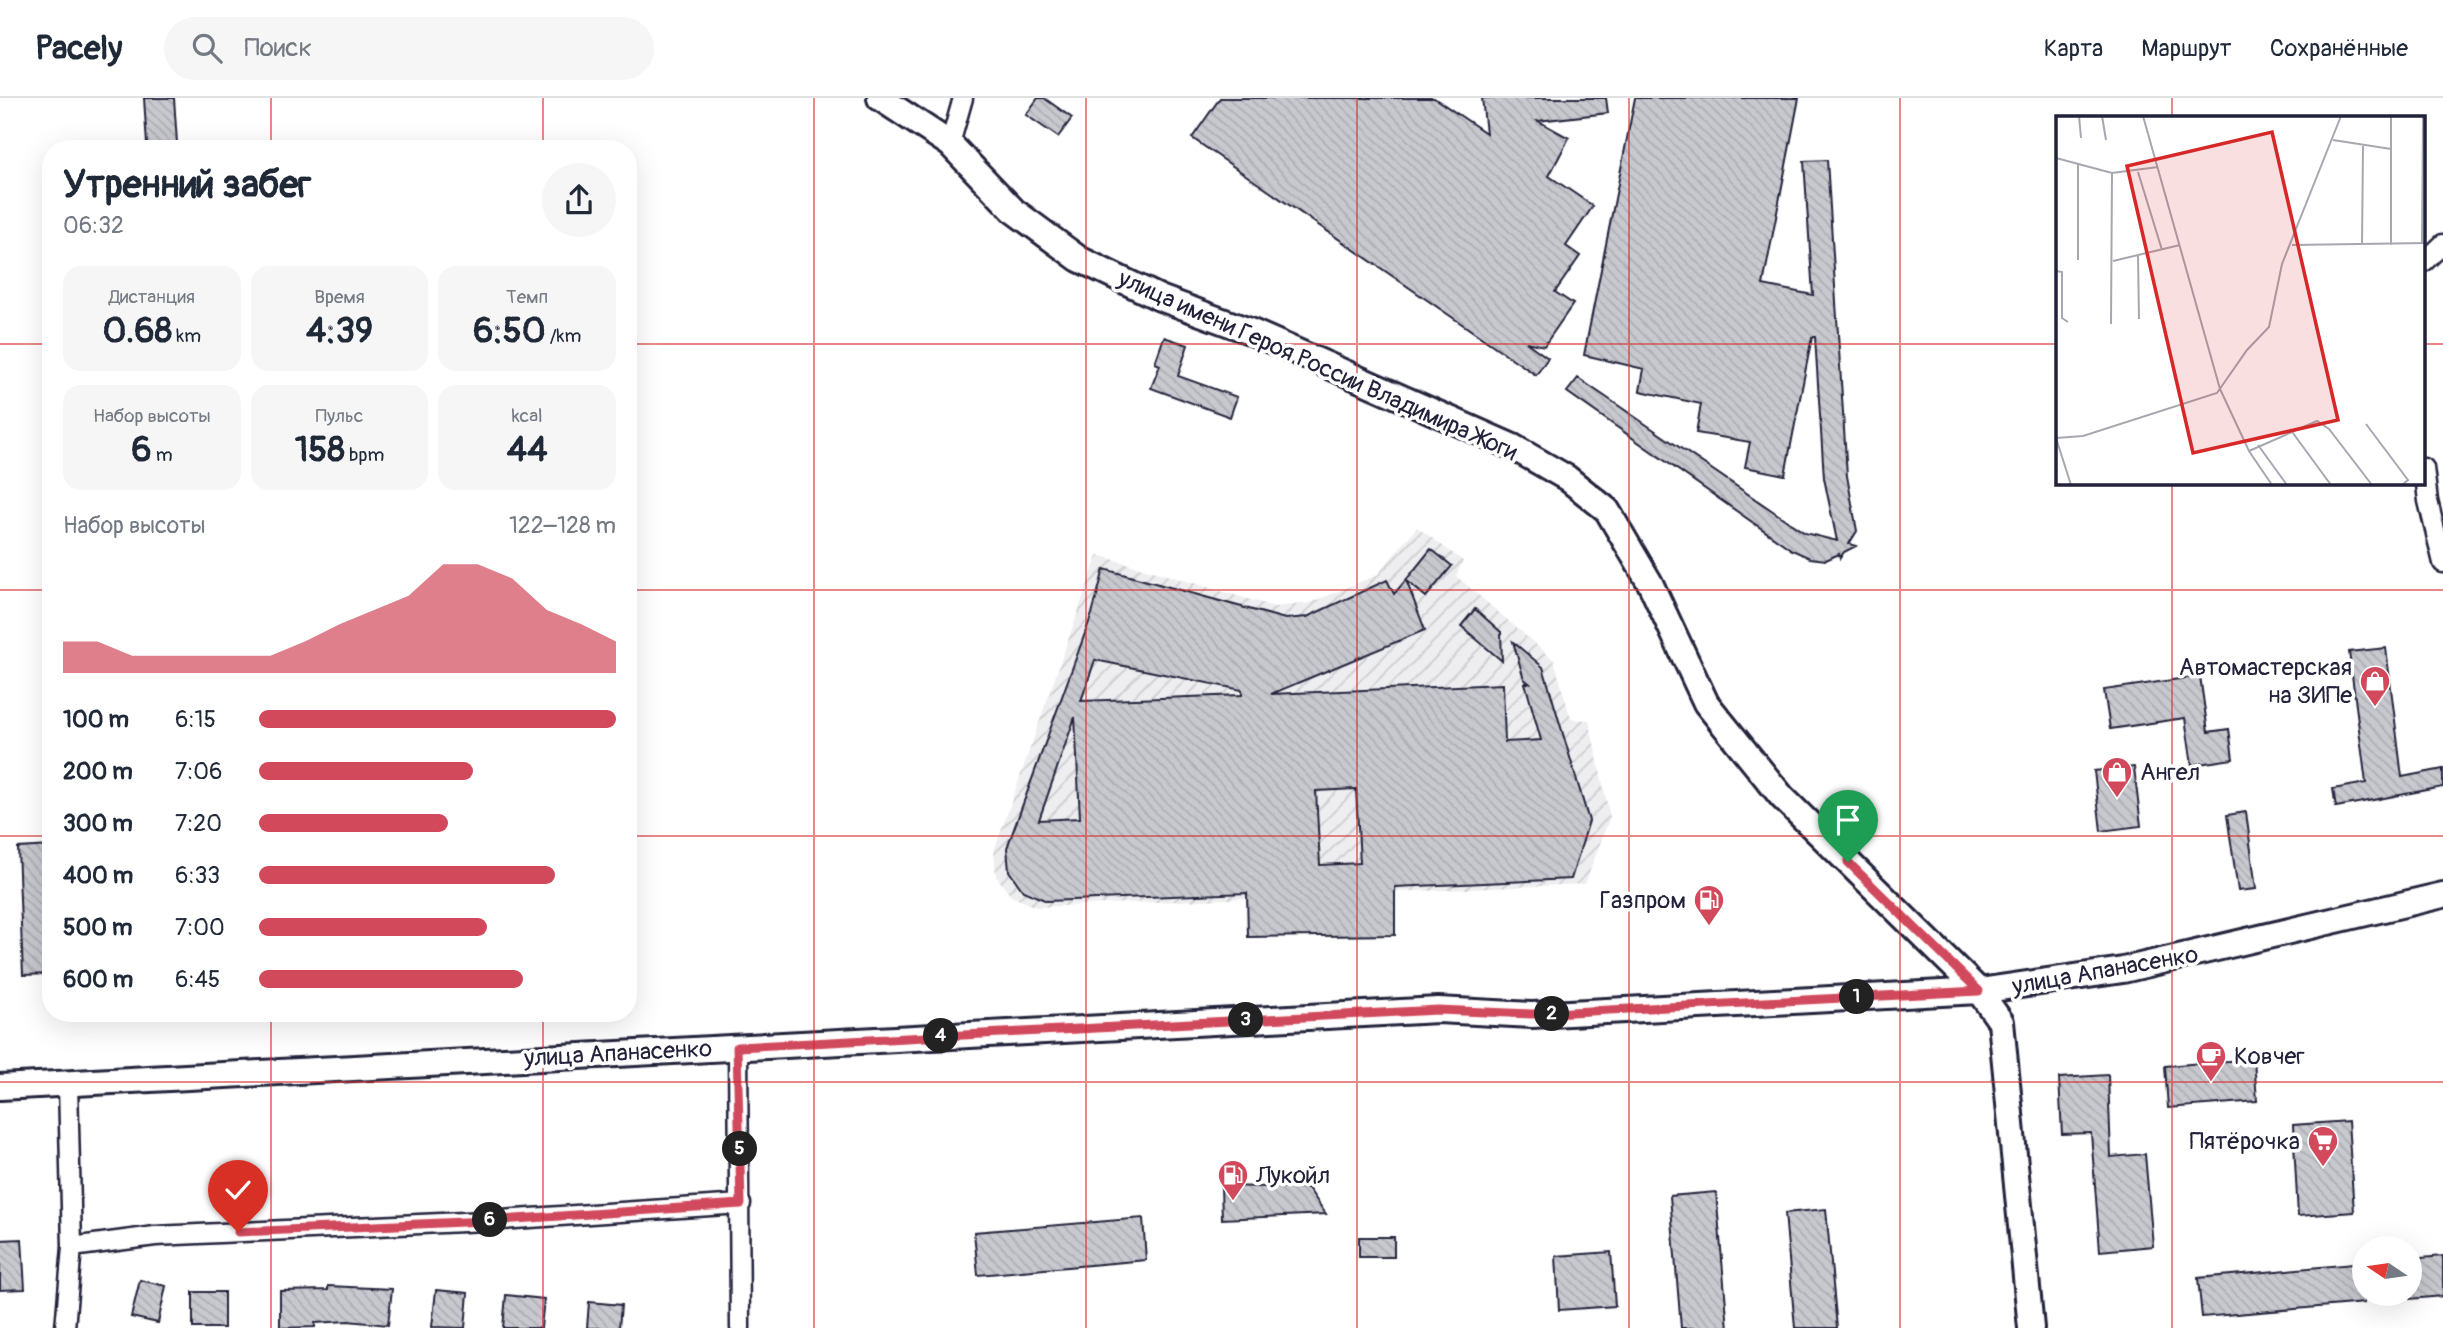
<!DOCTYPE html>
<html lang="ru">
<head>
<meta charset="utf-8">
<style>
	:root { --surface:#fff; --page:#f6f6f7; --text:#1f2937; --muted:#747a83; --line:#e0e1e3; --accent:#d1495b }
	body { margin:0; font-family:Pangolin,sans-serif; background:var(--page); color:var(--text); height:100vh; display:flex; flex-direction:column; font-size:26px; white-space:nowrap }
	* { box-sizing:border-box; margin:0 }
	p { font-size:23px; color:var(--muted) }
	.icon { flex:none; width:38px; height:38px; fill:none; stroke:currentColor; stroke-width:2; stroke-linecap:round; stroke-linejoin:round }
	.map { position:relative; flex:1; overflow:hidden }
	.panel { position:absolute; left:42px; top:42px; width:595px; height:882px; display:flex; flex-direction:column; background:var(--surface); border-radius:28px; box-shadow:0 7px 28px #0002 }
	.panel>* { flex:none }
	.needle { width:46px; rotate:283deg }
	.buttons { position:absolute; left:2352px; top:1138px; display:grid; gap:14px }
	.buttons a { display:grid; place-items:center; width:70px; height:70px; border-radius:50%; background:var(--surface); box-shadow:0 7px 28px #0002; font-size:35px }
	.pin { position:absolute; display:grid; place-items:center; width:60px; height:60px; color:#fff; margin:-72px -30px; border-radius:50% 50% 50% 0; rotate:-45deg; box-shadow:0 0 7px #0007 }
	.pin .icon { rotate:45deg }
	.km { position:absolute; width:35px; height:35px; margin:-18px; border-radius:50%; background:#222; color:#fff; font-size:19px; line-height:35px; text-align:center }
	.round { display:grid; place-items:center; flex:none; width:74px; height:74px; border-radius:37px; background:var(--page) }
	.overview { display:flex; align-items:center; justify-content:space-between; height:119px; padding:0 21px }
	h1 { font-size:38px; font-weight:800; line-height:52px }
	.metrics { display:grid; grid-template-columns:repeat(3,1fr); gap:10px; height:119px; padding:7px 21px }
	.metrics div { display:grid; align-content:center; border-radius:18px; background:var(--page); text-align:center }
	.metrics b { font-size:35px; font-weight:800 }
	.metrics small { font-size:19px; font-weight:400 }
	.metrics p { font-size:19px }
	.chart { height:196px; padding:14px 21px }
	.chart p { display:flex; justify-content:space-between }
	.chart svg { width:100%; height:126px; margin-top:7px; fill:var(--accent); opacity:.7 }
	ul { padding:0 21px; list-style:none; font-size:23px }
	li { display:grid; grid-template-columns:112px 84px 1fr; align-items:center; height:52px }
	li i { height:18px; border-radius:9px; background:var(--accent) }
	header { display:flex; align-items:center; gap:42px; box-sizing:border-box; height:98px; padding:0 35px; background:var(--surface); border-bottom:2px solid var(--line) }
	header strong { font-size:33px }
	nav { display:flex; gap:38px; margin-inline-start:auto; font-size:24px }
	.search { width:490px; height:63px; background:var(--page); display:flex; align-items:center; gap:18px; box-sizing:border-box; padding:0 24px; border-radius:38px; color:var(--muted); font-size:26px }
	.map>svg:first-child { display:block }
	.industrial { fill:url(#industrial-furrows) }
	.building { fill:url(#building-back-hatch); stroke:#22223b; stroke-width:2; fill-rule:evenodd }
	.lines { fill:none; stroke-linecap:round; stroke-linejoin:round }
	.street-casing { stroke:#22223b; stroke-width:23 }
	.secondary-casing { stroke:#22223b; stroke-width:30 }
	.street { stroke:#fff; stroke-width:18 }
	.secondary { stroke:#fff; stroke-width:24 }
	.route-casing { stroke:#fff; stroke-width:14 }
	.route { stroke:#d1495b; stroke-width:9 }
	.grid { fill:none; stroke:#d62828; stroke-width:2; stroke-opacity:0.55 }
	.labels { text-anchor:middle; stroke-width:7; stroke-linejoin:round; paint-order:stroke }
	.street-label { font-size:24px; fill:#22223b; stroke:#fff }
	.poi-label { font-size:24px; fill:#22223b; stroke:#fff; text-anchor:end }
	.inset-road { fill:none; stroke:#a7a7b1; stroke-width:2 }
	.view { fill:#d62828; fill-opacity:0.15; stroke:#d62828; stroke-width:3.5 }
	.inset-edge { fill:none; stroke:#22223b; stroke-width:3.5 }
</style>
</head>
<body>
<header>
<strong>Pacely</strong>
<div class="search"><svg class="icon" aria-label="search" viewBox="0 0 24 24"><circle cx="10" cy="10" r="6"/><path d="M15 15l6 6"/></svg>Поиск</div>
<nav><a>Карта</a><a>Маршрут</a><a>Сохранённые</a></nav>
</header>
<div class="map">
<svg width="2443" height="1230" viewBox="0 0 2443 1230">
	<defs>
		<pattern id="industrial-furrows" width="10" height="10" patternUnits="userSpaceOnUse" patternTransform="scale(1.75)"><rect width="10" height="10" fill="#eeeef1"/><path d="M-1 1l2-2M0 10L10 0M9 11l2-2" fill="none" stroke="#ccccd0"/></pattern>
		<pattern id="building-back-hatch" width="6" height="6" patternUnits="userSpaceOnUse" patternTransform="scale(1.75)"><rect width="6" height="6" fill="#c8c8cf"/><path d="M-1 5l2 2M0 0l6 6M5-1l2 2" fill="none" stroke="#acacb3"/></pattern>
	</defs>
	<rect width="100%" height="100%" fill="#fff"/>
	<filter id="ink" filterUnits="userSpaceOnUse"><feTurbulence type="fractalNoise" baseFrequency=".0143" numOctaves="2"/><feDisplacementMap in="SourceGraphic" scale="14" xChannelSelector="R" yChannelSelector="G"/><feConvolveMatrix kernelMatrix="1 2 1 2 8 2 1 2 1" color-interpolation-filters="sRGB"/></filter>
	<g filter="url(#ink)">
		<!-- industrial -->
		<path class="industrial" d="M1417,429L1463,463L1456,478L1554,562L1571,621L1589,622L1610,719L1585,786L1036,809L1011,798L996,778L994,753L1098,457L1275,509L1310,505L1377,477Z"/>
		<!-- building -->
		<path class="building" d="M144,0H174L177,45L147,47Z
			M1038,0H1044L1072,20L1058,39L1026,17Z
			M1220,0H1434L1486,35L1482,0H1606L1608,15L1538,23L1569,40L1549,78L1593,108L1566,148L1580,158L1555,194L1573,206L1544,248L1526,244L1548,260L1536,277L1192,40Z
			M1635,0H1799L1763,187L1813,197L1804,63L1827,62L1847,378L1857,433L1849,446L1856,448L1844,454L1840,460L1839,456L1826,462L1810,460L1792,452L1567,294L1578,280L1805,435L1837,443L1824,380L1815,239H1812L1785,377L1745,369L1750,344L1696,335L1701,306L1640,293L1644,271L1584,257Z
			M1164,239L1188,247L1178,278L1237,299L1230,319L1151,290L1160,267L1155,265Z
			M1431,451L1452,468L1426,499L1406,482Z
			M1104,471L1285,521L1307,519L1387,482L1394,496L1406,482L1425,532L1271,596L1503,586L1505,644L1541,642L1525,585H1529L1524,581L1513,544L1543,569L1589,723L1571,781L1395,789V837L1248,839L1247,795L1047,803L1023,793L1009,773L1007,750L1092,516ZM1095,562L1242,592V597L1081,603ZM1075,619L1080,720L1039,722ZM1356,691L1360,765L1320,767L1316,693Z
			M1475,511L1501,534L1502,563L1461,528Z
			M2386,550L2402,679L2443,671V689L2336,709L2333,691L2366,685L2349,554Z
			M2200,578L2208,634L2229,631L2233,661L2192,667L2185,620L2110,631L2104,592Z
			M2134,669L2141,728L2101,733L2094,673Z
			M2246,714L2256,791L2238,793L2227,717Z
			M51,748V876L23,877L18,750Z
			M2254,961L2257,1003L2168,1010L2165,968Z
			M2108,977L2111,1059L2145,1056L2153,1148L2100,1153L2091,1035L2062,1036L2059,980Z
			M2348,1023L2354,1114L2298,1118L2293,1027Z
			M1221,1088L1308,1090L1326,1116L1222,1121Z
			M1716,1094L1728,1230H1681L1670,1098Z
			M1826,1111L1837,1230H1795L1785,1115Z
			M1143,1120L1146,1162L978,1177L974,1134Z
			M1359,1139H1394V1159H1359Z
			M22,1141L25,1191L0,1192V1142Z
			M1611,1154L1615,1208L1559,1212L1556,1158Z
			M2443,1158V1198L2410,1201V1161Z
			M2364,1165V1205L2202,1219L2198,1180Z
			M140,1182L166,1188L158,1225L131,1219Z
			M328,1188L392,1191L388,1227L348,1223L315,1225V1229L280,1230V1193L328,1192Z
			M436,1192L468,1195L465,1230L432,1229Z
			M193,1194H224V1230H193Z
			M506,1197L544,1201L541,1230H503Z
			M589,1204L621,1207L619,1230H587Z"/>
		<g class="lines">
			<!-- street casing -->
			<g class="street-casing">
				<path id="street" d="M950,46L963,0
					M2424,164L2443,146
					M2424,370L2428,403L2443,465
					M738,949L740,1230
					M72,1149L155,1138L486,1123L741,1106
					M65,1230L72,1149L68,986"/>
			</g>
			<!-- secondary casing -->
			<g class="secondary-casing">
				<path id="secondary" d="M880,0L950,46L1014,113L1079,161L1160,200L1252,234L1513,349L1567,380L1607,412L1650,485L1706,605L1782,699L1979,893L2001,924L2031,1230
					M0,989L1438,912L1532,917L1979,893L2123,872L2443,797"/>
			</g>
			<!-- street -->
			<use href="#street" class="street"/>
			<!-- secondary -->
			<use href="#secondary" class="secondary"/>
		</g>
	</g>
	<g class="lines" filter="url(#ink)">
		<!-- route casing -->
		<g class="route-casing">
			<path id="route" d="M238,1134L486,1123L741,1106L737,949L1438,912L1532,916L1979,893L1848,764"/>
		</g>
		<!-- route -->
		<use href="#route" class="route"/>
	</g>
	<!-- grid -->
	<path class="grid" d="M271,0V51M543,0V51M814,0V1230M1086,0V1230M1357,0V1230M1629,0V1230M1900,0V1230M2172,0V19M0,246H51M628,246H2058M2424,246H2443M2172,385V1230M0,492H51M628,492H2443M0,738H51M628,738H2443M271,915V1230M543,915V1230M0,984H2443"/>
	<!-- icons -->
	<defs>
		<g id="shop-pin" transform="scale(1.575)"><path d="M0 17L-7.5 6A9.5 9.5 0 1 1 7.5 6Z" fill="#d1495b" stroke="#fff"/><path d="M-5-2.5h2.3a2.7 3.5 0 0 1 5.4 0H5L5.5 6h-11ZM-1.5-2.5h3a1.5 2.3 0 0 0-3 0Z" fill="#fff"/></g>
		<g id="fuel-pin" transform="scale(1.575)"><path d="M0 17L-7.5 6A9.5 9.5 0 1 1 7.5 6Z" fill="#d1495b" stroke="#fff"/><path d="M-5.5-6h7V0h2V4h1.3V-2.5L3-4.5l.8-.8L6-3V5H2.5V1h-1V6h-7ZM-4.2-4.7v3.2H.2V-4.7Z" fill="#fff"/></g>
		<g id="cafe-pin" transform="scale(1.575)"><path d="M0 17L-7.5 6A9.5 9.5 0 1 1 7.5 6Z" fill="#d1495b" stroke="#fff"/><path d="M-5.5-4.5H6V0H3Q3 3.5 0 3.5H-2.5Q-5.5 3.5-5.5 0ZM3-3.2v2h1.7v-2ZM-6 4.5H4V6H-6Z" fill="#fff"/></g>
		<g id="supermarket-pin" transform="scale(1.575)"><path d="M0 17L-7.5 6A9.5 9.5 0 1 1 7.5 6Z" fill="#d1495b" stroke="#fff"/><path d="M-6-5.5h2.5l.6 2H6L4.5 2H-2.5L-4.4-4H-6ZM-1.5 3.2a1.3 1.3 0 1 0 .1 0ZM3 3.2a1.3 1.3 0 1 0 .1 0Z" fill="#fff"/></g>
	</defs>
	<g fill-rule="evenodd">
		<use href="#shop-pin" x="2375" y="583"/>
		<use href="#shop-pin" x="2117" y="674"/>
		<use href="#fuel-pin" x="1709" y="802"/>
		<use href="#cafe-pin" x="2211" y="958"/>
		<use href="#supermarket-pin" x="2323" y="1043"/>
		<use href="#fuel-pin" x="1233" y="1077"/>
	</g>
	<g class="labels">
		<!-- street labels -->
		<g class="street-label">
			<text transform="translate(1318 267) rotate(24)" y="8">улица имени Героя России Владимира Жоги</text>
			<text transform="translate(2105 872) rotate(-10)" y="8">улица Апанасенко</text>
			<text transform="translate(618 955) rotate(-3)" y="8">улица Апанасенко</text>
		</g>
		<!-- poi labels -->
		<g class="poi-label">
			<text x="2352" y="577">Автомастерская<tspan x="2352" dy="28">на ЗИПе</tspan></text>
			<text x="2140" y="682" text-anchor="start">Ангел</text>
			<text x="1686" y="810">Газпром</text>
			<text x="2234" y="966" text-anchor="start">Ковчег</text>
			<text x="2300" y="1051">Пятёрочка</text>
			<text x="1256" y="1085" text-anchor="start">Лукойл</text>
		</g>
	</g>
	<!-- overview -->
	<g transform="translate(2056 18)">
		<rect width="369" height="369" fill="#fff"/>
		<path class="inset-road" d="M23,0L25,22M46,0L50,24M87,0L164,273M277,24L335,33M0,42L56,57L102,51M82,56L106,134M366,127L367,0M236,129L370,127M306,129L307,30M335,129V0M82,139L83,203M22,144V48M57,145L124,129M0,155L6,156V202L12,206M55,208L56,57M164,273L193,335L216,369M310,308L352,364L346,369M234,313L275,369M0,322L15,369M0,322L27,320L161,277L191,234L213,211L226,148L285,0M202,329L231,369M193,335L261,305L273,313L316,369"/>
		<path class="view" d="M216,16L282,304L137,337L71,50Z"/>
		<rect width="369" height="369" class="inset-edge"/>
	</g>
</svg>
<div class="buttons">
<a><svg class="needle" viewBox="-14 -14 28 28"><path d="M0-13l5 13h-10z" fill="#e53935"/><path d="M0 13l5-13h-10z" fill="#747a83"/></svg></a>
</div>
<div class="pin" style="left:1848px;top:764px;background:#1e9e55"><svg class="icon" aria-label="arrive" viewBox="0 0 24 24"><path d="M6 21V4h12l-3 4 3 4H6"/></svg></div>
<div class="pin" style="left:238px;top:1134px;background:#d93025"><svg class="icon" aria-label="check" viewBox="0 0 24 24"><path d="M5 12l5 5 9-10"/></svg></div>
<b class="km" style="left:1857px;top:899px">1</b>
<b class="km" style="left:1552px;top:916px">2</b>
<b class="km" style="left:1246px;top:922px">3</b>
<b class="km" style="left:941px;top:938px">4</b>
<b class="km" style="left:740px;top:1051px">5</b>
<b class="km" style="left:490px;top:1122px">6</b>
<section class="panel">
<div class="overview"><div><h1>Утренний забег</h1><p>06:32</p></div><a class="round"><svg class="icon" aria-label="share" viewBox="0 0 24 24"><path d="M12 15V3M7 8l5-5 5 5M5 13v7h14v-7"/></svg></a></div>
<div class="metrics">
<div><p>Дистанция</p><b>0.68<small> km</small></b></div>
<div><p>Время</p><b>4:39</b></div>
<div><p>Темп</p><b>6:50<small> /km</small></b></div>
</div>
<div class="metrics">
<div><p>Набор высоты</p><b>6<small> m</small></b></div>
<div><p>Пульс</p><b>158<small> bpm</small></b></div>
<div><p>kcal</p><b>44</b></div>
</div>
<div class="chart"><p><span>Набор высоты</span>122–128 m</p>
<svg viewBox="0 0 160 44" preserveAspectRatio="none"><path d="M0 44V33L10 33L20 38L30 38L40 38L50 38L60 38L70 33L80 27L90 22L100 17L110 6L120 6L130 11L140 22L150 27L160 33V44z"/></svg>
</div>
<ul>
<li><b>100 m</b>6:15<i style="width:100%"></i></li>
<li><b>200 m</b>7:06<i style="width:60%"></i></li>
<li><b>300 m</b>7:20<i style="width:53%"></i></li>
<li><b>400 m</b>6:33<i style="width:83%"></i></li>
<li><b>500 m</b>7:00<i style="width:64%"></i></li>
<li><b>600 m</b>6:45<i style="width:74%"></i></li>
</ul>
</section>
</div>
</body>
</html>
